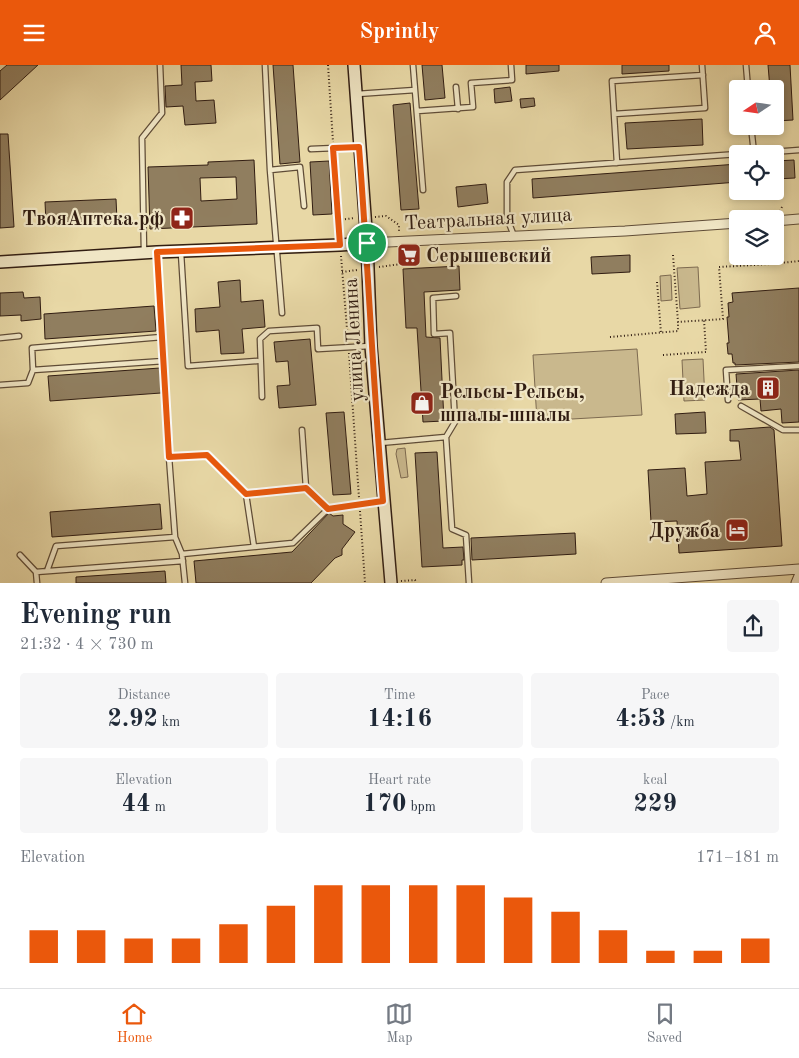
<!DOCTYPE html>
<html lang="en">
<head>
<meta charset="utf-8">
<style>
	:root { --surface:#fff; --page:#f6f6f7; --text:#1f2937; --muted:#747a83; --line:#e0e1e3; --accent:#ea580c }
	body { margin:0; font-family:"Old Standard TT",serif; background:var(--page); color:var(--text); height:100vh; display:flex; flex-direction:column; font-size:19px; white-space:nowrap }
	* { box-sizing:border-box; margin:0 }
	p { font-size:16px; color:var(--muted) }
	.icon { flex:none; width:28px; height:28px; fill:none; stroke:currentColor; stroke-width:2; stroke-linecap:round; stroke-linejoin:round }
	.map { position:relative; height:518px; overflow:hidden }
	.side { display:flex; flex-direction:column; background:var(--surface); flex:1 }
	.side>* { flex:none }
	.needle { width:32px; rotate:257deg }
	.controls { position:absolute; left:729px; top:15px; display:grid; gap:10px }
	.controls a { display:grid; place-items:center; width:55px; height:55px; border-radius:5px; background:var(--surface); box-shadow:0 2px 8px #0003; font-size:25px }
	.pin { position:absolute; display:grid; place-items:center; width:42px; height:42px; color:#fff; margin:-21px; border:2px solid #fff; border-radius:50%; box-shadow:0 1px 5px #0007 }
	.round { display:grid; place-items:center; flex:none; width:52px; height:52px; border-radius:5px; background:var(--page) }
	.overview { display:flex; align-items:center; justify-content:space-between; height:85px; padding:0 20px }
	h1 { font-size:28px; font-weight:800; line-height:38px }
	.stats { display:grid; grid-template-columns:repeat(3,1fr); gap:8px; height:85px; padding:5px 20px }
	.stats div { display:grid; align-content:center; border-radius:5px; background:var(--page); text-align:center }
	.stats b { font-size:25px; font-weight:800 }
	.stats small { font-size:14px; font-weight:400 }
	.stats p { font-size:14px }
	.chart { height:140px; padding:10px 20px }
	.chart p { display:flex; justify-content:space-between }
	.chart svg { width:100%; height:90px; margin-top:5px; stroke:var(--accent); stroke-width:6 }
	header { display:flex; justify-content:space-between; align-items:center; height:65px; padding:0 20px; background:var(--accent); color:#fff; font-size:22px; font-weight:800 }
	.tab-bar { display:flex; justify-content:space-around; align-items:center; height:70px; border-top:1px solid var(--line); background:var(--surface); font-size:14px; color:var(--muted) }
	.tab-bar a { display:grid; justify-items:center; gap:2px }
	.tab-bar .selected { color:var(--accent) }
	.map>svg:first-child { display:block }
	.green { fill:#c9b88d; stroke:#7d6a50 }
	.building { fill:#907e5f; stroke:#311d12; fill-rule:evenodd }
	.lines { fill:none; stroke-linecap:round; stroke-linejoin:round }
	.service-casing { stroke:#5f4c37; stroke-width:7 }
	.minor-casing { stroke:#5f4c37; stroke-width:11 }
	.secondary-casing { stroke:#311d12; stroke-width:14 }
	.path { stroke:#311d12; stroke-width:2; stroke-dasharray:1 2.5; stroke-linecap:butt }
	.service { stroke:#f0e6c5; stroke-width:4.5 }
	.minor { stroke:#f0e6c5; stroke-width:9 }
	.secondary { stroke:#f0e6c5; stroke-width:11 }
	.route-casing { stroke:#fff; stroke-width:10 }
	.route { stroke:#ea580c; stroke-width:6 }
	.labels { text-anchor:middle; stroke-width:4.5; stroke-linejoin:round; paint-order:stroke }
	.poi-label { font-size:20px; font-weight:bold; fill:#311d12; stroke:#f0e6c5; text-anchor:end }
	.street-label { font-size:20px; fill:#311d12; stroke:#f0e6c5 }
</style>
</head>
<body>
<header><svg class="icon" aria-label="menu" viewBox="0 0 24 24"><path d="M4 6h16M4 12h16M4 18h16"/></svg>Sprintly<svg class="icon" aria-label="person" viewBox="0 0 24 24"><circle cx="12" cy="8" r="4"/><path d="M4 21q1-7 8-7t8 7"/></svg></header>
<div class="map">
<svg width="799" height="518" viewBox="0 0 799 518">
	<rect width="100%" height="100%" fill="#e8d8a6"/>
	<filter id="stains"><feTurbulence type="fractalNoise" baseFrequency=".004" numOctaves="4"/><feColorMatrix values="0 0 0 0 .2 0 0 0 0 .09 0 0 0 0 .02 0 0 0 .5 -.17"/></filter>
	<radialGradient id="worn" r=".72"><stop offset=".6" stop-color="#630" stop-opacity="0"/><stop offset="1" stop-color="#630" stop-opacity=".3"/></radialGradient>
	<!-- green -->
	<path class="green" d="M698,202L700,242L680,244L677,203Z
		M671,210L672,235L661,236L660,211Z
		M637,284L642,350L537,356L533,290Z
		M703,294L705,335L684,336L682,295Z
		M405,383L408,412L401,413L396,389L397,384Z"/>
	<!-- building -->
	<path class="building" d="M7,0H38L0,35V6Z
		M181,0H211L212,16L195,17L196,36L214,35L216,58L185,60L183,41L166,42L165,21L182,20Z
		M273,0H293L300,97L280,99Z
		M422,0H442L445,33L425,35Z
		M526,0H559V6L526,9Z
		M622,0H669V6L622,9Z
		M768,0H790L793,55L775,56V24H770Z
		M510,22L512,36L495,38L494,24Z
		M534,33L535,41L521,43L520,34Z
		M410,38L419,144L401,145L393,40Z
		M702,54L703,80L627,84L625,58Z
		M0,69H8L14,162L0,163Z
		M254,95L257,159L150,164L148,102L208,100V97ZM236,112L237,134L201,136L200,113Z
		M794,95L795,113L775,114V96Z
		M329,96L332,149L313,150L310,97Z
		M738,99V117L533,133L532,114Z
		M486,119L488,138L458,142L456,122Z
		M116,134L117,155L46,158L45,137Z
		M630,190V207L592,209L591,192Z
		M459,201L460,225L424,227L426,272L440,273L444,356L423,357L417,263H406L403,204Z
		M240,215L241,237L263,235L265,262L242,264L244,288L221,289L219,265L196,267L195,244L220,242L218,217Z
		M799,223V297L735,300V298H733L732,289H728L727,278H729L727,252H729L728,238L733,237L732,228Z
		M23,227L24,233L40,232L41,254L21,256V250L0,251V228Z
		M154,241L156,266L45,274L44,249Z
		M310,274L316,340L279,343L277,321L290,320L288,296L276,297L274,277Z
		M160,303L161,328L50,336L48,311Z
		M799,305V357L782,358L781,344L761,346L760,334L738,335L736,309Z
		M344,347L351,429L333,430L326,348Z
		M705,347L706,368L676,369L675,349Z
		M770,362L774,365L782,481L679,488L677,456L651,457L648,405L685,403L687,431L707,429L705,397L741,395L739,376H730V365Z
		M437,387L443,483L463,482L464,495H462V500L422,502L415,388Z
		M160,439L162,464L52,472L50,447Z
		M329,448L333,451L343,450V459L355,467L342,484V490L335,493L311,518H196L194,496L292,487Z
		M575,468L576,489L472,495L471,473Z
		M165,506L166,518H76V512Z"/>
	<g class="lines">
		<!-- service casing -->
		<g class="service-casing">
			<path id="service" d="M265,0L270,105L282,248
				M413,0L423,125
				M746,0L748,24
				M456,22L458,44
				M357,29L415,25
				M417,46L473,42L471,18L512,15L511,0
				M614,49L705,43L702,0
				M751,61L754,88
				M311,84L359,82
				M743,89L799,85
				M617,98L612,16L703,10
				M270,105L300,102L304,141
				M514,171L507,153V117L515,105L738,89
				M144,187L142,73L162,48L160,0
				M157,187L169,392L207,390L246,429
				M181,188L188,301L257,296
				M456,231L433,233L434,269L450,268L455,357L446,372L452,464L466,470L469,518
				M0,273L19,271
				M33,305L32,283L162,272
				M0,320L28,318L33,305L164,296
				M262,332L260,274L269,266L317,263L318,284L370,281
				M728,335L726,305L799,301
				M741,341L783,365H799
				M302,365L306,423L328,444
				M380,378L446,372
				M169,392L175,472L182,489
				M254,482L246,429L306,423
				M20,490L36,507L37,518
				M47,506L56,481L175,472
				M36,507L183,496
				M185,518L182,489L293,478L328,444L383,436"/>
		</g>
		<!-- minor casing -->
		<g class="minor-casing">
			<path id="minor" d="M775,156L799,154
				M367,178L625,166L738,158
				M606,518L799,504
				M796,518L799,511"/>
		</g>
		<!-- secondary casing -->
		<g class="secondary-casing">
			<path id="secondary" d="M354,0L367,178L371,281L391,518
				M0,197L157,187L340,180L367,178"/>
		</g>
		<!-- path -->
		<path class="path" d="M328,0L333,77
			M333,89L339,169
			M780,146L782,142
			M375,152L386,151L399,160V166
			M338,155L355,153
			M673,190L678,257L723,254L719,202L771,199
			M341,191L348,276
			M771,191V199L799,196
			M379,202L401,199L400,186
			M342,207L357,205
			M657,217L661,268
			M610,272L678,266V257
			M349,288L359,433
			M663,290L706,287L704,255
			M360,446L365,518
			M401,516L415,515L416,518"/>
		<!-- service -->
		<use href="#service" class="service"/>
		<!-- minor -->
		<use href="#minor" class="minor"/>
		<!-- secondary -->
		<use href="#secondary" class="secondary"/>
	</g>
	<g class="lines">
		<!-- route casing -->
		<g class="route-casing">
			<path id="route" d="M359,82C368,200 373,318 383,436L328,444L306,423L246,429L207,390L169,392L157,187L340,180L333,83Z"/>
		</g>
		<!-- route -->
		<use href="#route" class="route"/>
	</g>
	<!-- icons -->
	<defs>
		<g id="pharmacy-square" transform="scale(1.25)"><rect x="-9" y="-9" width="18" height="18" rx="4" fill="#8f2418" stroke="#f0e6c5"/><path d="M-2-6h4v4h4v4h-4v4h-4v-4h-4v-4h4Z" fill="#fff"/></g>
		<g id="supermarket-square" transform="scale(1.25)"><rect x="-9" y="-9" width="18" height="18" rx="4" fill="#8f2418" stroke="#f0e6c5"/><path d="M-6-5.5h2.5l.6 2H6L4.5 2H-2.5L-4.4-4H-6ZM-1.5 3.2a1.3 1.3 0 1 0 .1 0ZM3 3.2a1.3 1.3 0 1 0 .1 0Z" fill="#fff"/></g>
		<g id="building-square" transform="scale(1.25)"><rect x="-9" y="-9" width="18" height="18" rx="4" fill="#8f2418" stroke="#f0e6c5"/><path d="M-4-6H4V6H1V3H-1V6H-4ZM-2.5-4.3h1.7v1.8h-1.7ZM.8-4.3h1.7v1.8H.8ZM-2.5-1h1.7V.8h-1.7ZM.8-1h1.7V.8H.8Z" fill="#fff"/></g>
		<g id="shop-square" transform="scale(1.25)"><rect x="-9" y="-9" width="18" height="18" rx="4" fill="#8f2418" stroke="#f0e6c5"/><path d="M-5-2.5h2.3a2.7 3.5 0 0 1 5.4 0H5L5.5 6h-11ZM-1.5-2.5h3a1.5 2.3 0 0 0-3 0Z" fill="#fff"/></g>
		<g id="hotel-square" transform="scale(1.25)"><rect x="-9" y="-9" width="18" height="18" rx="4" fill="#8f2418" stroke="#f0e6c5"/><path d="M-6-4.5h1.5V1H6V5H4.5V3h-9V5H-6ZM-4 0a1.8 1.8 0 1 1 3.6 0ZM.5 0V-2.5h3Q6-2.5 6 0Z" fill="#fff"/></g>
	</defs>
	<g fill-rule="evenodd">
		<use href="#pharmacy-square" x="182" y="153"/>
		<use href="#supermarket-square" x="409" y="190"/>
		<use href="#building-square" x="768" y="323"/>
		<use href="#shop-square" x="422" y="338"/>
		<use href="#hotel-square" x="737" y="465"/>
	</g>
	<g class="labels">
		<!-- poi labels -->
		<g class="poi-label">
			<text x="164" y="160">ТвояАптека.рф</text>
			<text x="426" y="197" text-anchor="start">Серышевский</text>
			<text x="750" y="330">Надежда</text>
			<text x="440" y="333" text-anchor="start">Рельсы-Рельсы,<tspan x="440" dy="23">шпалы-шпалы</tspan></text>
			<text x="720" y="472">Дружба</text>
		</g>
		<!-- street labels -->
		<g class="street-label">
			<text transform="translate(488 153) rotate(-3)" y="7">Театральная улица</text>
			<text transform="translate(353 275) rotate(-93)" y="7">улица Ленина</text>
		</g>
	</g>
	<rect width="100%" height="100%" filter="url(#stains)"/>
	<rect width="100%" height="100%" fill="url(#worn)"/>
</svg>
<div class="controls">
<a><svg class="needle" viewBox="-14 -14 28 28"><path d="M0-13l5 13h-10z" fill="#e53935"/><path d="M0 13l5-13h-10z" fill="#747a83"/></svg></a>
<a><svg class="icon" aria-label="locate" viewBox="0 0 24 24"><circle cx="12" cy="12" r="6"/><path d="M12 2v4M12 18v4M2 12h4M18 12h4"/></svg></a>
<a><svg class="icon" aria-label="layers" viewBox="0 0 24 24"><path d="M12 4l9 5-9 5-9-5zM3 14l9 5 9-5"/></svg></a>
</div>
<div class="pin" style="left:367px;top:178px;background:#1e9e55"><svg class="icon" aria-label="arrive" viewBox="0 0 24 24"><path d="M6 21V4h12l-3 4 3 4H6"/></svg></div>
</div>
<section class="side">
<div class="overview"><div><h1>Evening run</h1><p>21:32 · 4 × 730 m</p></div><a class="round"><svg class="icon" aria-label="share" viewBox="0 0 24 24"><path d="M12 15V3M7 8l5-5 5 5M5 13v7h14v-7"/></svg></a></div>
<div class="stats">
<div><p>Distance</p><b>2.92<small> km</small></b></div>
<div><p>Time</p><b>14:16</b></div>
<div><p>Pace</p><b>4:53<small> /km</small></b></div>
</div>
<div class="stats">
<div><p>Elevation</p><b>44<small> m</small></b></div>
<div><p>Heart rate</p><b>170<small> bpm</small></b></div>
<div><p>kcal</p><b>229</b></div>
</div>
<div class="chart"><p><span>Elevation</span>171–181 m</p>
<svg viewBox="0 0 160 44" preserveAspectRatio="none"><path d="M5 44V28M15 44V28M25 44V32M35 44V32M45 44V25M55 44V16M65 44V6M75 44V6M85 44V6M95 44V6M105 44V12M115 44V19M125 44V28M135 44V38M145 44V38M155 44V32"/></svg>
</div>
</section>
<nav class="tab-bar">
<a class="selected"><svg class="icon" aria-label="home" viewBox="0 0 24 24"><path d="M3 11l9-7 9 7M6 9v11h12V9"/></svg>Home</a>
<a><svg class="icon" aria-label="map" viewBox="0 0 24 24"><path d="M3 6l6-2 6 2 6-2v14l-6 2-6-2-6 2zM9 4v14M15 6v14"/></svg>Map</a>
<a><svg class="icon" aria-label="saved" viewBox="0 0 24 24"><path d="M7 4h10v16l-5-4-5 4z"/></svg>Saved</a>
</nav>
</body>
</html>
